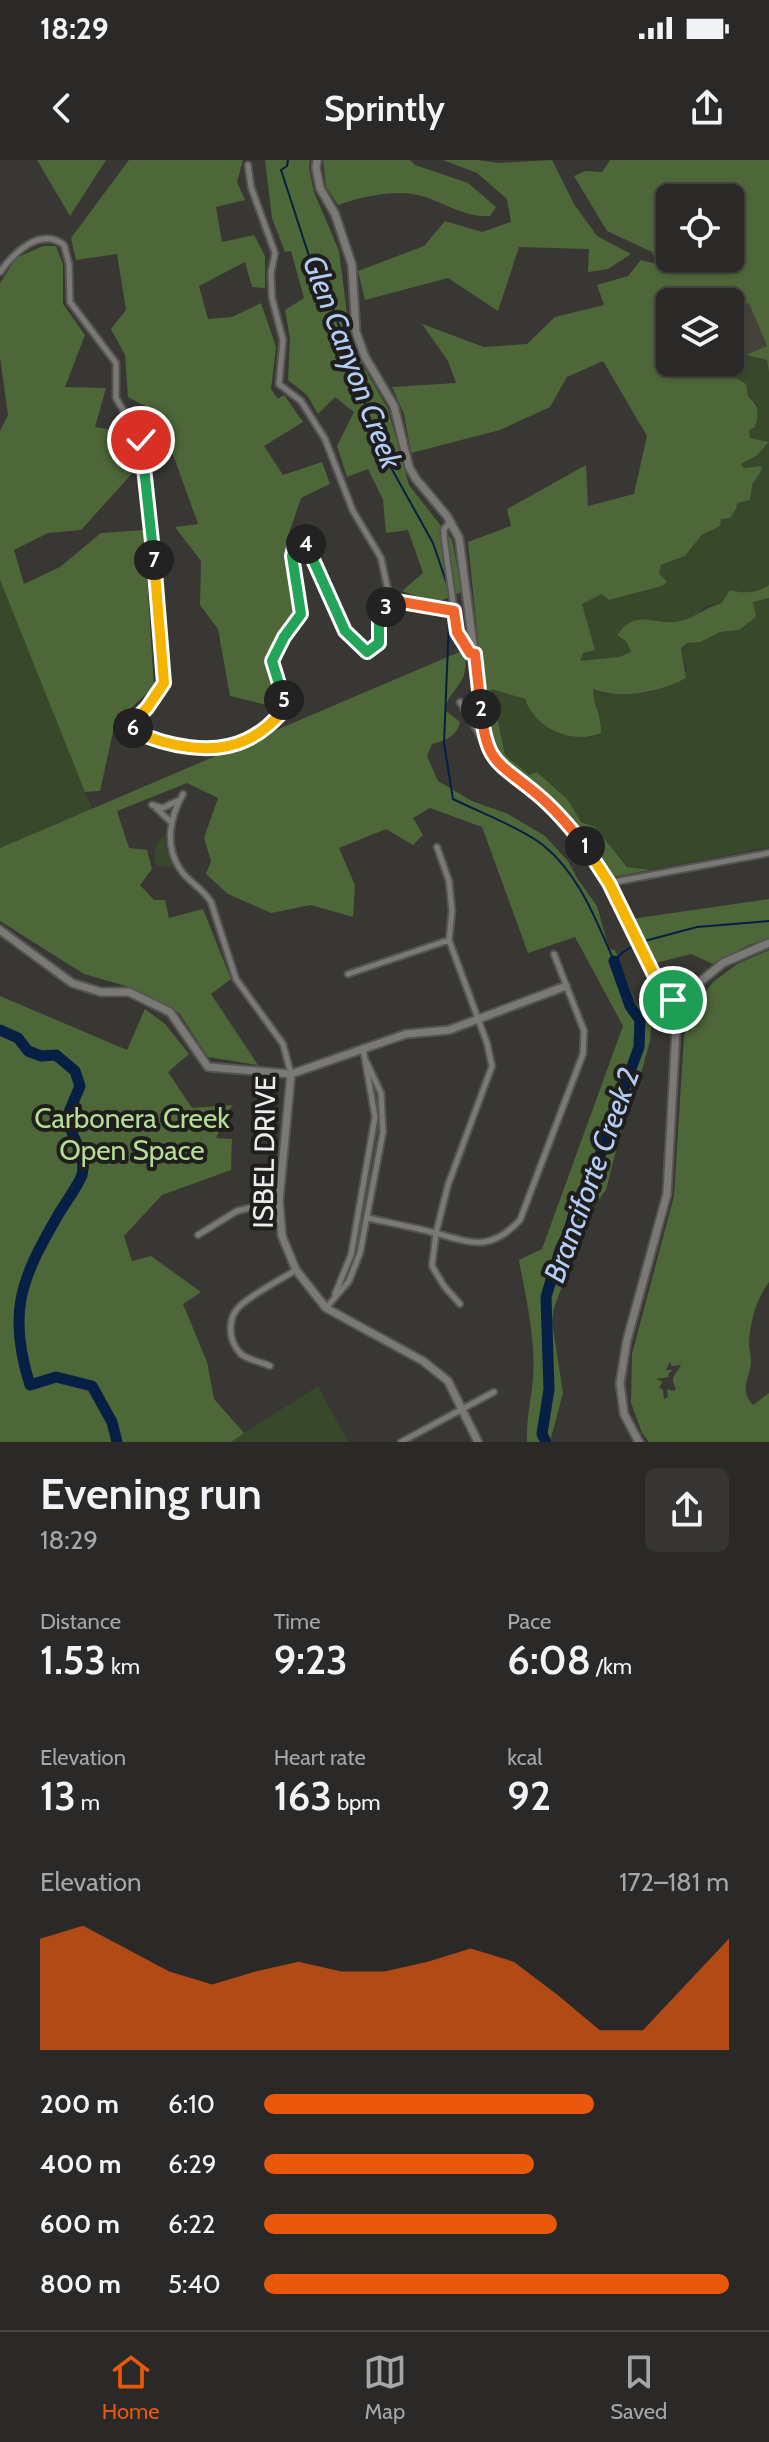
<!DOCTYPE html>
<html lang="en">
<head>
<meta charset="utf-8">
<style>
	:root { --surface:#2a2927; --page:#363533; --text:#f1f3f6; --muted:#a5a6a7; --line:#464544; --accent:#ea580c }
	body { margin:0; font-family:Cabin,sans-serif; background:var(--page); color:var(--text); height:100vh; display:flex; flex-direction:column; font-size:30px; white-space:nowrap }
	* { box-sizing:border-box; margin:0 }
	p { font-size:26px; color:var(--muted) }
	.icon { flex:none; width:44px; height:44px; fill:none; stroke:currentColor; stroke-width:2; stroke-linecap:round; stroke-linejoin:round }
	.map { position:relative; height:1282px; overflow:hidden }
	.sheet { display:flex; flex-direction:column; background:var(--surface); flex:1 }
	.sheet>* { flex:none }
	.tools { position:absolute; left:656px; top:24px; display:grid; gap:16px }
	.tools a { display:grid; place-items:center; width:88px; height:88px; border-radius:12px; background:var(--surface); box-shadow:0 2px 6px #0004,0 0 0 2px var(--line); font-size:40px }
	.pin { position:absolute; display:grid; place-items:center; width:68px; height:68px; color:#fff; margin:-34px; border:4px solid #fff; border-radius:50%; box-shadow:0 2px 8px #0007 }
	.km { position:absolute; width:40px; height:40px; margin:-20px; border-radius:50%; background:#222; color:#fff; font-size:22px; line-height:40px; text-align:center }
	.round { display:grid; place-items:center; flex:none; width:84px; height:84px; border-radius:12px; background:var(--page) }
	.headline { display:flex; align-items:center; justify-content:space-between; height:136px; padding:0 40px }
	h1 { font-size:44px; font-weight:600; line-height:60px }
	.stats { display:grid; grid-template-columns:repeat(3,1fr); gap:12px; height:136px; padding:8px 40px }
	.stats div { display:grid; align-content:center }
	.stats b { font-size:40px; font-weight:600 }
	.stats small { font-size:22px; font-weight:400 }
	.stats p { font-size:22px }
	.chart { height:224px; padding:16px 40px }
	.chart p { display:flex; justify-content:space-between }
	.chart svg { width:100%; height:144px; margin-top:8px; fill:var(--accent); opacity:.7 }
	ul { padding:0 40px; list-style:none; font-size:26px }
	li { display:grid; grid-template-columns:128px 96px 1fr; align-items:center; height:60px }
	li i { height:20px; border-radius:10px; background:var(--accent) }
	.status { display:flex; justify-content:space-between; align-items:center; height:56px; padding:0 40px; background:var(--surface); direction:ltr }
	.status svg { height:22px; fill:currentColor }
	header { display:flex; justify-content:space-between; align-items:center; height:104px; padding:0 40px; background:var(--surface); font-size:36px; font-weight:600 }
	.tabs { display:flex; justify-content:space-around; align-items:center; height:112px; border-top:2px solid var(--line); background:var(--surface); font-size:22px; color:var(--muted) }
	.tabs a { display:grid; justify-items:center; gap:4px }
	.tabs .active { color:var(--accent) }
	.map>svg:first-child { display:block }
	.built { fill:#44423a }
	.green { fill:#38482b }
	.forest { fill:#4d6738; fill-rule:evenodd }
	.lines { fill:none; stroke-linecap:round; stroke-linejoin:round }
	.stream { stroke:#062045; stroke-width:2 }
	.river { stroke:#062045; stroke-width:11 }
	.street-casing { stroke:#555452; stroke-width:9 }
	.secondary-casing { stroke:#555452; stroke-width:11 }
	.street { stroke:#7a7975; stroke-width:5 }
	.secondary { stroke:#7a7975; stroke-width:7 }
	.split-1-casing { stroke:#fff; stroke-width:16 }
	.split-2-casing { stroke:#fff; stroke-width:16 }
	.split-3-casing { stroke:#fff; stroke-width:16 }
	.split-4-casing { stroke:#fff; stroke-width:16 }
	.split-5-casing { stroke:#fff; stroke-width:16 }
	.split-6-casing { stroke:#fff; stroke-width:16 }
	.split-7-casing { stroke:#fff; stroke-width:16 }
	.split-8-casing { stroke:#fff; stroke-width:16 }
	.split-1 { stroke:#f5b400; stroke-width:10 }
	.split-2 { stroke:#f0652b; stroke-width:10 }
	.split-3 { stroke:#f0652b; stroke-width:10 }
	.split-4 { stroke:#22a559; stroke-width:10 }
	.split-5 { stroke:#22a559; stroke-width:10 }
	.split-6 { stroke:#f5b400; stroke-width:10 }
	.split-7 { stroke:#f5b400; stroke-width:10 }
	.split-8 { stroke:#22a559; stroke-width:10 }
	.labels { text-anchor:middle; stroke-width:8; stroke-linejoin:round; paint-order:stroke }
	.park-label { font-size:28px; fill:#b4de94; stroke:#1f1e1d }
	.street-label { font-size:28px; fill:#ededeb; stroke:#1f1e1d }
	.water-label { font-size:30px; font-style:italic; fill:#b2cef7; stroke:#1f1e1d }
</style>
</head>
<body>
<div class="status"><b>18:29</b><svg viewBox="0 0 49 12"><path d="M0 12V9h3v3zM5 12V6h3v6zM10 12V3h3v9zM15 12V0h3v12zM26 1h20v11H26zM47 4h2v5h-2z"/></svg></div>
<header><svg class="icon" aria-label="back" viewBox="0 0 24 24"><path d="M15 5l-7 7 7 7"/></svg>Sprintly<svg class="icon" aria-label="share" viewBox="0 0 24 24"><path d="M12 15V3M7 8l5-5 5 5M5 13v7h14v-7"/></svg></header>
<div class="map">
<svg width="769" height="1282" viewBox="0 0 769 1282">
	<rect width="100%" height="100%" fill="#383734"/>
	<!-- built -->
	<path class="built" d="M749,142L767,186L730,201V150Z"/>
	<!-- green -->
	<path class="green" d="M746,195L767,200L769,213V425L760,431L740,432L722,443L706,446L695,456L626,481L631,492L619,497L579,502L583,493L595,490L582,444L602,434L625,436L662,426L658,412L661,405C668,402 679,400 686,395C696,388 695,376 709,373L752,325L760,306L744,308L741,304L756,296L768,283L750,278L749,270L755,267L758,246L745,230L720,212Z
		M0,420L92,649L0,688Z
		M769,438V687L650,710L628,707L595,667L581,662L568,640L537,612L529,615L505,595L491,529L525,539L590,578L601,573C602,556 593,545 592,529L606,534L651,532L687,511L681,489C691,480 725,471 739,469L753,442Z
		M165,674L166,688L173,707L158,706L154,701L156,685Z
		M374,927C392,971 363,1075 346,1119L365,1037L376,970Z
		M207,1202L214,1239L244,1273L318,1226L348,1282H110Z"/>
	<!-- forest -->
	<path class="forest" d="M37,0H106L70,56Z
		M129,0H243L237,22L245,40L216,47L222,82L254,75L265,96V128L252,127L245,102L199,126L208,159L232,157L261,143L276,187L271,229L278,239L284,235L303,262L264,286L283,315L322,302L330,324L301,338L286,382L294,451L267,499L279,548L230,536L218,469L200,445L201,401L175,367L198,364L158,253L128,237L125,195L111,169L126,150L117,94L76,100L71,78Z
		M265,0H310L309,8L314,32L339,91L351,185L388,249L409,325L452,380L462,432L435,443L402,431L423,413L408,370L386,373L383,340L368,309L347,317L337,286L354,252L335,237L318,254L307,235L288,220L290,178L285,150L304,138L291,91L285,92L272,58Z
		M323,0H410L415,5L468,23L496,47L490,56C465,58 442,41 418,35C396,29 359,37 338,45L326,27Z
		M443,0H477L498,3L552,0L574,44L597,76L631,94L608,109L588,112L589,89L519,87L498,151L448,118L365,140L358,111L424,86L445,61L482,72L511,62L507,39L477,13Z
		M610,0H769V213L767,200L746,195L720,212L723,216L731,215L746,224L748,236C760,248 759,251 755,267L749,270L750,278L769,282L756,296L741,304L744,308L761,306L762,309L752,325L750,340L737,343L736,349L730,358L721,359L720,366L702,375L685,396L661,405L659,413L667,422L662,426L609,440L602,434L582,444L595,490L583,493L580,501L619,497L631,492L626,481L617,475C636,449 649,464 675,462C693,460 705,447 722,443L730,430C744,434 757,433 769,425V438L753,442L756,457L739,470L720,472L700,482L688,483L681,488L686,518C660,532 621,540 593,529C593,545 602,556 601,573C573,585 535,569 525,539L491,529L505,595L529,615L537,612L568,640L581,662L595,667L627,707L650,710L613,717C597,693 578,668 557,648C527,619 501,613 487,569L468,382L511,366L507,349L586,305L588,346L634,334L647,276L603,201L567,217L550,247L500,270L411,293L404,254L392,227L456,223L448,201L422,164L484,187L527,184L555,157L604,145L597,125L628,116L641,100L657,104L652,92L607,71L574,16L585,11L602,12ZM670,38H730V98H670ZM670,142H730V150L749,143L767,186L703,213L698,202H670Z
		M43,86H56L63,104V144L85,175L65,227L106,228L95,267L127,272L137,308L81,370L48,373L14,390L24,424L60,407L101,373L144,370L154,527L131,548L117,554L100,631L85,632L0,420V271L8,255L0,197V123L16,98Z
		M464,490C464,496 467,504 465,510C463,526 447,534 445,550L460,562C457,576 445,581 432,584L427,596L438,621L472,641L508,654L545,676L568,701L577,718L597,746L609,789L615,790L636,844L652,853L650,881L640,917L628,943L606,1030L581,1062L577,1086L554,1148L552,1162L563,1233L551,1278L552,1282H527C526,1260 531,1241 533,1219C536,1179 526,1139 519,1100L542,1089L623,866L575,777L528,793L482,667L430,648L413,658L423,675L413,685L386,669L339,688L355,725L353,757L311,745L271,753L228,734L206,714L211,701L204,678L218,638L187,623L117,651L129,688L147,690L152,709L140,725L154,740H165L169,758L203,749L231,819L211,834L258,905L208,897L179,853L126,826L84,814L0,761V688Z
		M769,739V779L749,785L713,804L691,794L652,804L631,759Z
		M769,790V1122C756,1139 750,1162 749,1183C749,1190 751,1196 751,1203C749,1220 739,1230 753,1245L769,1233V1282H649L642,1273L631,1243L632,1194L674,1036L684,876L695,846L713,822L737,804ZM670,1202L672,1206L681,1205C676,1216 669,1215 676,1229L674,1231L667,1229L668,1237L664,1239L663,1230L659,1227L663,1222L656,1219L669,1217L668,1214L673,1210H666Z
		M0,836L127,890L145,849L165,864L189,894L168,912L192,948L232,945L216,978L232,979L231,1010L162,1035L124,1076L132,1101L151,1096L201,1132L183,1144L207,1202L214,1239L244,1273L231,1282H0Z"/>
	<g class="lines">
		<!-- stream -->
		<path class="stream" d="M288,0L287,6L281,10L310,99L331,142L379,286L433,383L449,430
			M450,436L444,583L453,639C477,651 523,669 543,685C579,714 596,760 614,801L623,792L635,785
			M641,782L697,767L769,761"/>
		<!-- river -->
		<path class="river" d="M0,870L18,878L28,891L41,896L56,895L75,911L80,926L67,957C70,976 87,993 82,1015C78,1026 63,1046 57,1057C21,1119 7,1153 30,1225L56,1217L92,1226L112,1262L117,1282
			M546,1282L542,1274L549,1229L546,1137L560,1090L568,1074L576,1046L599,998L639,887L640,860L630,846L614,801"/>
		<!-- street casing -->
		<g class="street-casing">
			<path id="street" d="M248,5L251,27L275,93L271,113L272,138L283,180L279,224L301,241L325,279L353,351L381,398L390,440
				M0,112C13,94 40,66 64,85L69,104L70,142L116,203V238L141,280L158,435L164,523L132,565L134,571C166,586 213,596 246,580C262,573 274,561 286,548L272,501L284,477L301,454L292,396L295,384L304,382L310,388L317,413L336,447L345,471L367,492L379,483V460L390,440
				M450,362L444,369V377L457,472L470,493L474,494
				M390,440L454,451
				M460,542L484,582
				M183,634C170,657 164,685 180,709C188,722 203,728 211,742L236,819L283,884L291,914
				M152,645L163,648L177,641
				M156,648L171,662
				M437,687L449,721L452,751L449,780L487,883L492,906L448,1025L436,1073L432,1106L444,1126L460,1144
				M609,723L769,693
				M348,814L449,780
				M368,1058C390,1063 413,1067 435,1073C472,1083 490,1092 520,1060L583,894L584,871L554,794
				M198,1075L237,1051L279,1041
				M335,1134L351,1095L375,957L363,888
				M326,1148L349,1121L360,1093L383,972L381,933L366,901
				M270,1206C262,1202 248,1200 241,1194C227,1180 227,1156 242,1144C258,1131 278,1121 296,1110
				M401,1282L494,1232"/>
		</g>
		<!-- secondary casing -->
		<g class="secondary-casing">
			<path id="secondary" d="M317,0L316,8L320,28L335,54L352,105L356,172L365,197L394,246L409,307L416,319L447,356L459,378L486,583L495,600L563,657L597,701L665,837L682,849
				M0,770L72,823L101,832H129L170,852L208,907L291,914L406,874L449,870L566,826
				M666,839L676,869
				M291,914L279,1041L282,1076L296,1110L326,1148L423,1201L448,1221L478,1282
				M639,1282L624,1254L620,1223L627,1180L667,1034L676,870L688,836L701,821L723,803L769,783"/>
		</g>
		<!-- street -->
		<use href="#street" class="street"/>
		<!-- secondary -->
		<use href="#secondary" class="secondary"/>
	</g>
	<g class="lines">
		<!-- split-1 casing -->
		<g class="split-1-casing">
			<path id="split-1" d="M585,686L609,723L665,837L673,840"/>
		</g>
		<!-- split-2 casing -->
		<g class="split-2-casing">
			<path id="split-2" d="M481,549C486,605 499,602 538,635C556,650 571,668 585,686"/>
		</g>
		<!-- split-3 casing -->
		<g class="split-3-casing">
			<path id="split-3" d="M386,447L390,440L454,451L457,472L470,493L475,494L481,549"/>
		</g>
		<!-- split-4 casing -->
		<g class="split-4-casing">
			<path id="split-4" d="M306,384L345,471L367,492L379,483V460L386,447"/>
		</g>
		<!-- split-5 casing -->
		<g class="split-5-casing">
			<path id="split-5" d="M284,540L272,501L284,477L301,454L292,396L295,384H306"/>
		</g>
		<!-- split-6 casing -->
		<g class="split-6-casing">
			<path id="split-6" d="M133,568L134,571C166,586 213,596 246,580C262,573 274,561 286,548L284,540"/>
		</g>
		<!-- split-7 casing -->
		<g class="split-7-casing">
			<path id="split-7" d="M133,568L136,559L147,548L164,523L154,400"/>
		</g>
		<!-- split-8 casing -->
		<g class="split-8-casing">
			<path id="split-8" d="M141,280L154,400"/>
		</g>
		<!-- split-1 -->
		<use href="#split-1" class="split-1"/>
		<!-- split-2 -->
		<use href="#split-2" class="split-2"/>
		<!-- split-3 -->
		<use href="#split-3" class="split-3"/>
		<!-- split-4 -->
		<use href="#split-4" class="split-4"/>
		<!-- split-5 -->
		<use href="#split-5" class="split-5"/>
		<!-- split-6 -->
		<use href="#split-6" class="split-6"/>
		<!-- split-7 -->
		<use href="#split-7" class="split-7"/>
		<!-- split-8 -->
		<use href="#split-8" class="split-8"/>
	</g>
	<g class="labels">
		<!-- park labels -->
		<g class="park-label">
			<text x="132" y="968">Carbonera Creek<tspan x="132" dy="32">Open Space</tspan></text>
		</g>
		<!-- street labels -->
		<g class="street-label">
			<text transform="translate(264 992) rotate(-89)" y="10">ISBEL DRIVE</text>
		</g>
		<!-- water labels -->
		<g class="water-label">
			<text transform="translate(352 202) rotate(69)" y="10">Glen Canyon Creek</text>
			<text transform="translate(592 1015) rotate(-70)" y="10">Branciforte Creek 2</text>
		</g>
	</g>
</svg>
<div class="tools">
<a><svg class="icon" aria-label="locate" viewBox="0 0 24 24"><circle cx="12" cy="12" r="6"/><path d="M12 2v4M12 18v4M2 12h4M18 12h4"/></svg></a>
<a><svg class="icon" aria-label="layers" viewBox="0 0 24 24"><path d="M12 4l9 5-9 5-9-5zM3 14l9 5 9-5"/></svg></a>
</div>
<div class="pin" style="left:673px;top:840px;background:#1e9e55"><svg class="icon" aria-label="arrive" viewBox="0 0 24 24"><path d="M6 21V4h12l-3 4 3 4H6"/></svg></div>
<div class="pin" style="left:141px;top:280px;background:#d93025"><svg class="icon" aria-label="check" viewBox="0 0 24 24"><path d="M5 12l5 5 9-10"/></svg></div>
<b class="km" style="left:585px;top:686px">1</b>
<b class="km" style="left:481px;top:549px">2</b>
<b class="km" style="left:386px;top:447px">3</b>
<b class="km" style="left:306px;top:384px">4</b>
<b class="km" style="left:284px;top:540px">5</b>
<b class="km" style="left:133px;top:568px">6</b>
<b class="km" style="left:154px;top:400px">7</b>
</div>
<section class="sheet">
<div class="headline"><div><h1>Evening run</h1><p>18:29</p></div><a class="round"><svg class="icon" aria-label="share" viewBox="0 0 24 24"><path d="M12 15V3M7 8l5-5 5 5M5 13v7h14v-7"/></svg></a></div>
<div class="stats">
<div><p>Distance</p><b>1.53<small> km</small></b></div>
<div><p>Time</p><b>9:23</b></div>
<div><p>Pace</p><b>6:08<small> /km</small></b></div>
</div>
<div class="stats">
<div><p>Elevation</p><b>13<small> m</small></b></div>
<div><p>Heart rate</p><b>163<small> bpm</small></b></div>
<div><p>kcal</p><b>92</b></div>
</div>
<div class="chart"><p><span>Elevation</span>172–181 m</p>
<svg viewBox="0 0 160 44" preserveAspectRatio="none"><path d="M0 44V10L10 6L20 13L30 20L40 24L50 20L60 17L70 20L80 20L90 17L100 13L110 17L120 27L130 38L140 38L150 24L160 10V44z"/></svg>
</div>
<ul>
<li><b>200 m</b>6:10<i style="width:71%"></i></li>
<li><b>400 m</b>6:29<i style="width:58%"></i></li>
<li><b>600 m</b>6:22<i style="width:63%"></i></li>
<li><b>800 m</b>5:40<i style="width:100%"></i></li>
</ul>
</section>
<nav class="tabs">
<a class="active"><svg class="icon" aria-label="home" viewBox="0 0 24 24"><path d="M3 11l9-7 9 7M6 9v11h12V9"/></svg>Home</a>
<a><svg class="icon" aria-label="map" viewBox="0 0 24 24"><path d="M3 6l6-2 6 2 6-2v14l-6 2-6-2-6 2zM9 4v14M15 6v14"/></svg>Map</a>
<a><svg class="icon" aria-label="saved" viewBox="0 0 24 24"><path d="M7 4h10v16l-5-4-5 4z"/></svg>Saved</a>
</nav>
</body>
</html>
